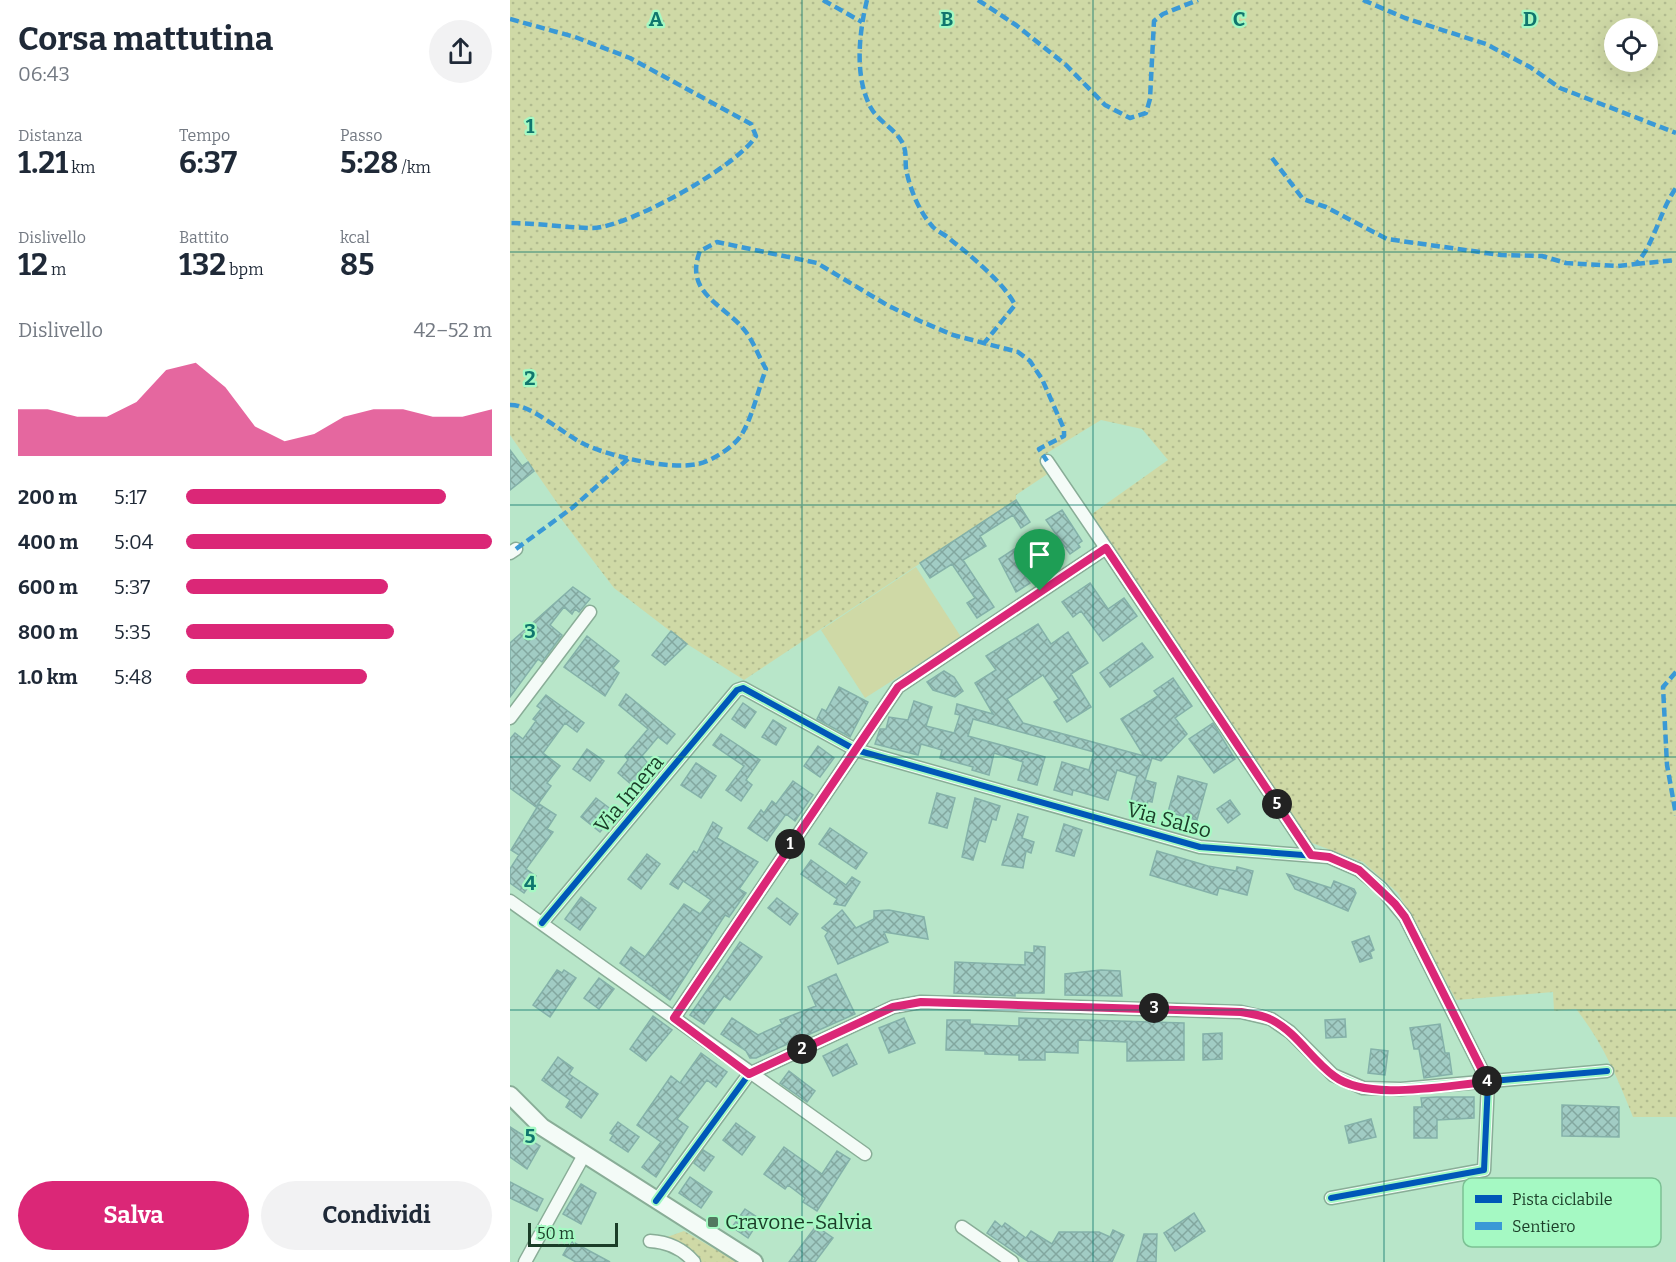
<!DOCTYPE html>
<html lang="it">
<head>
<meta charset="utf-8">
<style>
	:root { --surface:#fff; --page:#f2f2f3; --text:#1f2937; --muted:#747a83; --accent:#db2777 }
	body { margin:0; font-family:Bitter,serif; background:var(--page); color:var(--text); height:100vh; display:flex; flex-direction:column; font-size:22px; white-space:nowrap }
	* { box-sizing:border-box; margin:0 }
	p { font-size:20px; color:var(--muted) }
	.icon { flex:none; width:33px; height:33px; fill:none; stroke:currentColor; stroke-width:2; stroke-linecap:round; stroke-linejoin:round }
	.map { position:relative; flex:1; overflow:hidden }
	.drawer { display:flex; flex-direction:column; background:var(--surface); width:510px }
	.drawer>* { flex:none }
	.buttons { position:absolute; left:1094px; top:18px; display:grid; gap:12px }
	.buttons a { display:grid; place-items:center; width:54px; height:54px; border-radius:50%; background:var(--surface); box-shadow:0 6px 24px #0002; font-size:30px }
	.scale { position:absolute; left:18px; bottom:15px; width:90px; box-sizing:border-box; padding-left:6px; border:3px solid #1b3d28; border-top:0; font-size:16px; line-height:21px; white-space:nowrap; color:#1b3d28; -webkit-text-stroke:4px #a5f9c3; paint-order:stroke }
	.pin { position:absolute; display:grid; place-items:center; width:51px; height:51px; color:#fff; margin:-62px -26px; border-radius:50% 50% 50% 0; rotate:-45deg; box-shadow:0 0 6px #0007 }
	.pin .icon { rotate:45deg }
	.km { position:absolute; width:30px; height:30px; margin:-15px; border-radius:50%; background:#222; color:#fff; font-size:16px; line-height:30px; text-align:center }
	.round { display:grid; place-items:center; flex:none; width:63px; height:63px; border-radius:32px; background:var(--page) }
	.head { display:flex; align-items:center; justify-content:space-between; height:102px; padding:0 18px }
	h1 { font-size:33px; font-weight:700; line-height:45px }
	.metrics { display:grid; grid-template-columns:repeat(3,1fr); gap:9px; height:102px; padding:6px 18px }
	.metrics div { display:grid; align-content:center }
	.metrics b { font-size:30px; font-weight:700 }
	.metrics small { font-size:16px; font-weight:400 }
	.metrics p { font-size:16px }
	.chart { height:168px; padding:12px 18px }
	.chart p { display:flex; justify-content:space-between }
	.chart svg { width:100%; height:108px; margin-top:6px; fill:var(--accent); opacity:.7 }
	.primary-button { display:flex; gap:12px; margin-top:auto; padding:12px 18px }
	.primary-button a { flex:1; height:69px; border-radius:36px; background:var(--accent); color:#fff; font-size:24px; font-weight:700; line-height:69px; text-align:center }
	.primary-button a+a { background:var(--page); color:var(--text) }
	ul { padding:0 18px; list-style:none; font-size:20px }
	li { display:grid; grid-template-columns:96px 72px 1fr; align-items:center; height:45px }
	li i { height:15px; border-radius:8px; background:var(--accent) }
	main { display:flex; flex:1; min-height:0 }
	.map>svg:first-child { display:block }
	.grass { fill:url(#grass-dots); fill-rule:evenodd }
	.green { fill:#cfd9a6 }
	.building { fill:url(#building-cross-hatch); stroke:#84b1a9; stroke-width:1.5 }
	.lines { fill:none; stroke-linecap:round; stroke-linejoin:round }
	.street-casing { stroke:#89ad97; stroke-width:15 }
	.secondary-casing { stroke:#89ad97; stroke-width:20 }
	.street { stroke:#f4fbf7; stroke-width:12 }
	.secondary { stroke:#f4fbf7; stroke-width:16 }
	.quiet { stroke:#3a99d6; stroke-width:4.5; stroke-dasharray:9 4.5; stroke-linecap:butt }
	.cycleway-casing { stroke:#a5f9c3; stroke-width:10 }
	.cycleway { stroke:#0057b8; stroke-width:6 }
	.route-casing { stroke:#fff; stroke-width:12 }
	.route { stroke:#db2777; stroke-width:8 }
	.grid { fill:none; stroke:#0f766e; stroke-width:1.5; stroke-opacity:0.55 }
	.poi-dot { fill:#527860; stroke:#a5f9c3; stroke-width:2 }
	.labels { text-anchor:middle; stroke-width:4.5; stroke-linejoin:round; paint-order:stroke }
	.street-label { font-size:21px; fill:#1b3d28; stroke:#a5f9c3 }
	.poi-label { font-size:21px; fill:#1b3d28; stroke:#a5f9c3; text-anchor:start }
	.key { fill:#a5f9c3; stroke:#7cc194; stroke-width:1.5 }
	.key-label { font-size:16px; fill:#1b3d28 }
	.grid-label { font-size:20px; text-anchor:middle; font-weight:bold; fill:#0f766e; stroke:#a5f9c3; stroke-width:4.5; stroke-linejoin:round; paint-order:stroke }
</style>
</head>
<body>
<main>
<section class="drawer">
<div class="head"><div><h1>Corsa mattutina</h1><p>06:43</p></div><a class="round"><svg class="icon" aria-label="share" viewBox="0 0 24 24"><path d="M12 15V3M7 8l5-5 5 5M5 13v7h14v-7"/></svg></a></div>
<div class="metrics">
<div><p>Distanza</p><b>1.21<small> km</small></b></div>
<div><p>Tempo</p><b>6:37</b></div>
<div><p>Passo</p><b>5:28<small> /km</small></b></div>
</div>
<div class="metrics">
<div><p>Dislivello</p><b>12<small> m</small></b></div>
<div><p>Battito</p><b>132<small> bpm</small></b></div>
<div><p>kcal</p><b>85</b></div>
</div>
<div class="chart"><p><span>Dislivello</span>42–52 m</p>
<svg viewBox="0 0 160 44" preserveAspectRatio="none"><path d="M0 44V25L10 25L20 28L30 28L40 22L50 9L60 6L70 16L80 32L90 38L100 35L110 28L120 25L130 25L140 28L150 28L160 25V44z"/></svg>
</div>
<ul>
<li><b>200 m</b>5:17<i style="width:85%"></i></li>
<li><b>400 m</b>5:04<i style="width:100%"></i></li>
<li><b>600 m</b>5:37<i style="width:66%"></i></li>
<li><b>800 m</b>5:35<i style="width:68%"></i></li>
<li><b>1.0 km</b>5:48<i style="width:59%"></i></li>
</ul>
<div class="primary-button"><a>Salva</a><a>Condividi</a></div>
</section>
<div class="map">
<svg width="1166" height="1262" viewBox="0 0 1166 1262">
	<defs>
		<pattern id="grass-dots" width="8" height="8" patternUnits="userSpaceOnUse" patternTransform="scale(1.5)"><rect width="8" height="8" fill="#cfd9a6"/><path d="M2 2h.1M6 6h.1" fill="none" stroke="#b1bb8f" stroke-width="1.8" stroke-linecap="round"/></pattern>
		<pattern id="building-cross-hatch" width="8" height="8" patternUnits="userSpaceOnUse" patternTransform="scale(1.5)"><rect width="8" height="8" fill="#a1ccc4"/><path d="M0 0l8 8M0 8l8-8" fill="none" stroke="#82a79f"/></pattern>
	</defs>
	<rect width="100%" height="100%" fill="#b8e6c9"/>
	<!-- grass -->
	<path class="grass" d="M0,0H1166V1117H1123C1108,1079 1092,1041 1066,1009L1044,1011L1043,992L946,1000L888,893L853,862L802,843L579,516L658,460L632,429L591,420L529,458L539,473L506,495V500L234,680L177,644L104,588L52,520V510L0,435ZM1104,28H1137V62H1104Z
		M174,1231L227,1262H190L172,1244L157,1237Z"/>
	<!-- green -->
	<path class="green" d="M406,567L451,637L355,698L311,630Z"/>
	<!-- building -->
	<path class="building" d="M0,450L12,466L18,462L24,471L0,490Z
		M506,500L520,522L511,528L503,515L470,536L476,546L453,560L484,607L467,618L457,603L465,598L442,564L420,578L410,563Z
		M552,510L572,541L568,544L570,547L560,554L536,520Z
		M512,544L528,569L515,577L520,583L506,592L489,559Z
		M580,583L598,609L614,598L627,616L593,641L571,611L563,617L552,602Z
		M63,587L80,599L69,612L65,609L62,614L54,607L40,625L52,635L32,662L28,659L0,697V643Z
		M528,624L541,644L558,632L578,663L561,674L581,707L557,722L544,702L549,699L533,675L497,699L513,723L634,756L611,719L648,696L644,691L663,678L682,706L665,718L677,734L651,761L642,758L635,780L646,783L642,802L638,801L636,809L620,805L627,776L607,770L598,800L563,790L562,795L544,790L552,762L579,770L584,752L463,719L458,736L535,757L527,785L508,780L513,762L484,753L479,775L462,770L463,767L430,758L432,750L411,744L408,755L365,744L370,729H376L379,717L398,720L404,701L422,707L416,726L444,733L450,715L445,714L447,704L483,714L465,683L486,670L476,656Z
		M161,631L177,644L155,665L142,655Z
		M77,636L109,661L103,668L109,673L95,696L54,667Z
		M632,643L643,657L600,687L590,673Z
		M434,671L444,677L453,691L445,697L423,690L417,682Z
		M329,687L358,702L340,737L307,719L312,709L316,711Z
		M116,694L165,734L157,744L148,737L132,756L140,766L123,786L108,773L118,760L115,756L138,729L109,705Z
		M36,695L74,723L67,732L55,723L33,753L50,766L37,783L41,786L26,807L0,788V739L5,733L13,739L26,721L23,719L31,709L27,706Z
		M233,703L246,712L235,728L222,719Z
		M263,720L276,728L266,745L252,737Z
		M703,723L725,759L704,773L679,739Z
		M211,734L250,760L236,780L242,785L231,801L216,790L234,766L203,745Z
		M308,746L324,758L310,777L294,766Z
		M77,749L94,761L80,781L63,769Z
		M186,763L206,776L191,798L171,785Z
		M668,776L697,784L687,820L658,812Z
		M283,781L303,795L285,821L276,814L257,841L238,828L251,810L254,813L262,801L266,804Z
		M427,793L445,798L437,828L419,823Z
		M86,798L106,813L90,832L71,817Z
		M465,798L490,806L486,820L482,819L475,842L469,840L463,860L452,857Z
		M720,800L730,814L718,823L707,809Z
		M29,804L46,815L37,829L43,832L16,869L26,876L14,893L0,883V869L9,855L1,850Z
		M508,814L518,817L512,838L524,842L521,853L516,851L513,868L492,865Z
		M203,822L212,828L207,838L248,862L229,889L236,893L219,917L215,915L160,1000L110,963L121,947L135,957L174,904L190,914L201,900L173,881L168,889L160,884L184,851L187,853Z
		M554,824L572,830L564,856L546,851Z
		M320,828L357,853L346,869L309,844Z
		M647,851L698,866L726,871L727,867L743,871L737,895L709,888L707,895L640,875Z
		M137,854L150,864L131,889L118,879Z
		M301,860L336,885L342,877L350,882L335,906L324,904L327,899L291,874Z
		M777,874L821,888L824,881L844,889L846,893L838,911L785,889Z
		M71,897L86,908L70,930L55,919Z
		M267,898L288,914L280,925L258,908Z
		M332,910L346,928L364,919V911L379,910L414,917L418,939L374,932L378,942L328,964L315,936L318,932L312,928Z
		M859,936L864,950L860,952L862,958L850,962L842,942Z
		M230,942L252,957L220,1000L214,996L194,1024L180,1015Z
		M524,946L535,947L534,993H505V996L444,993L445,962L515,965V952L524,953Z
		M47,970L52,973L54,970L66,978L40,1017L23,1005Z
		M591,970L610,971L612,996L555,995V974Z
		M326,974L345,1014L246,1058H240L236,1051L211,1034L222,1018L248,1035L272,1024L270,1020L306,1006L298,987Z
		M89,978L104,989L89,1009L74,998Z
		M143,1016L162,1030L136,1061L120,1049Z
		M394,1018L405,1043L379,1053L369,1028Z
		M509,1018L674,1023V1060L617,1061V1042L568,1040V1053L535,1052V1060H509V1055L475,1054V1051L436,1050L437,1020H460V1024L509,1026Z
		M835,1019L836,1037L816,1038L815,1020Z
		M930,1024L935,1053H939L942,1074L914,1078L909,1049H904L900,1028Z
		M712,1033V1059L693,1060V1034Z
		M337,1044L347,1064L323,1076L313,1056Z
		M861,1049L878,1051L875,1075L858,1073Z
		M191,1053L217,1072L206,1087L197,1080L167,1119L178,1127L146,1177L132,1167L151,1142L127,1125L161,1076L170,1083Z
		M48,1057L63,1068L59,1074L88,1094L71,1118L56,1107L60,1100L32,1080Z
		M279,1071L305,1091L297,1102L270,1083Z
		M927,1097H964V1118L927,1120V1138H904V1107H912L911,1098Z
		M1052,1105L1109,1107V1137L1052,1136Z
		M861,1119L866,1137L839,1143L835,1126Z
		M108,1122L129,1137L118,1152L100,1140L103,1135L100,1133Z
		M226,1123L245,1137L232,1155L213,1140Z
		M0,1127L30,1146L17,1169L0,1157Z
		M274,1147L312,1174L327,1151L340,1159L307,1211L293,1202L295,1198L278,1185L275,1189L254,1174Z
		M193,1150L204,1157L194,1171L184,1163Z
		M180,1177L202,1192L191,1208L169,1193Z
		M0,1182L33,1199L27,1211L0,1198Z
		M71,1184L86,1193L71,1224L53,1214Z
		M235,1209L250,1219L238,1238L222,1227Z
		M684,1213L695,1231L665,1251L654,1233Z
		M485,1221L492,1227L495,1223L516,1238L521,1231L542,1244L549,1232H589L600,1237L603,1230L614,1235L602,1262H519L477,1233Z
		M306,1226L323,1238L305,1262H279Z
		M634,1234H647L646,1262H627Z
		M61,1241L100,1262H66L53,1255Z"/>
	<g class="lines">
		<!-- street casing -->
		<g class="street-casing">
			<path id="street" d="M537,461L596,548
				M0,553L6,549
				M0,718L80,612
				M0,901L355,1154
				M32,923L227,690L233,688L346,750L690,847L819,857L849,870L871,888L895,917L978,1082L974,1170L821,1198
				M164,1018L388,687L596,548L801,855
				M146,1201L239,1074L383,1007L411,1002L731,1012L761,1019L780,1032L823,1075L853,1088L891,1089L1097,1071
				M452,1227L502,1262
				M140,1241C158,1242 172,1248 184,1262
				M15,1262L74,1155"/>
		</g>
		<!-- secondary casing -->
		<g class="secondary-casing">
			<path id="secondary" d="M0,1095L32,1127L244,1262"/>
		</g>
		<!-- street -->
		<use href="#street" class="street"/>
		<!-- secondary -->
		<use href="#secondary" class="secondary"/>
		<!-- quiet -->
		<path class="quiet" d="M313,0L352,22
			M357,0C349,33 344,77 361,108C369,122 385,129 392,142C397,151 395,159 396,169C400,189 409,212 423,227C428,232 436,235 441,240C460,255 495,284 505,305L475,342
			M468,0L506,25L556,65L595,105L620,118L636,113L640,99L644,21L653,14L688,0
			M853,0L895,18L976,44L1020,67L1050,88L1166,133
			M0,19L65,37L120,58L241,124L246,136C228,166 119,227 83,228C56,228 28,223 0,223
			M762,158L793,199L816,207L877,239L991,255L1032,256L1056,263L1108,266L1126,264C1145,243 1149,212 1166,188
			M1126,264L1166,260
			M0,405C22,404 55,436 76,445C102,457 160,470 188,464C202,461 224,447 232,434C243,415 248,390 256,369C249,357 244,343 236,332C216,305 173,294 190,251L207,242L307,263L377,305L410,321L443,335L508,352L520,361L532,379L554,429V436L529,449L537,461
			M6,549L62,508L119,458
			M1166,672L1153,687L1157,765L1166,815"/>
		<!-- cycleway casing -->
		<g class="cycleway-casing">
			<path id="cycleway" d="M32,923L227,690L233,688L346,750L690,847L819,857L849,870L871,888L895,917L978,1082L974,1170L821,1198
				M146,1201L239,1074L383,1007L411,1002L731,1012L761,1019L780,1032L823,1075L853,1088L891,1089L1097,1071"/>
		</g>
		<!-- cycleway -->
		<use href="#cycleway" class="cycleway"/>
	</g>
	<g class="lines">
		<!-- route casing -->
		<g class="route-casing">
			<path id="route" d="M596,548L801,855L819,857L849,870L885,904L895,917L978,1082C936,1085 858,1102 824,1076C801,1059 787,1033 762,1020C753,1015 741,1014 731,1012L411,1002L383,1007L239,1074L164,1018L388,687Z"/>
		</g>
		<!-- route -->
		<use href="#route" class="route"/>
	</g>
	<!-- grid -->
	<path class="grid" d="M292,0V1262M583,0V1262M874,0V1262M0,252H1166M0,505H1166M0,757H1166M0,1010H1166"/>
	<!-- markers -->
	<rect class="poi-dot" x="197" y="1216" width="12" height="12" rx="3"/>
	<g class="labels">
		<!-- street labels -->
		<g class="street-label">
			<text transform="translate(119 794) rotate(-50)" y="7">Via Imera</text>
			<text transform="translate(659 820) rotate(15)" y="7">Via Salso</text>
		</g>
		<!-- poi labels -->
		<g class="poi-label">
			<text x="215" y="1229">Cravone-Salvia</text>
		</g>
	</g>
	<!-- legend -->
	<rect x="953" y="1178" width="198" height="69" rx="9" class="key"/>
	<rect x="965" y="1195" width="27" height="8" fill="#0057b8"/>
	<rect x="965" y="1222" width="27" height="8" fill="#3a99d6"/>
	<g class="key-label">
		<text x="1002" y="1205">Pista ciclabile</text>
		<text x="1002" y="1232">Sentiero</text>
	</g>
	<g class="grid-label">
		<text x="146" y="26">A</text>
		<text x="437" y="26">B</text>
		<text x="729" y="26">C</text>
		<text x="1020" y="26">D</text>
		<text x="20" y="133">1</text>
		<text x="20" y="385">2</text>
		<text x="20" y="638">3</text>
		<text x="20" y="890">4</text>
		<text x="20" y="1143">5</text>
	</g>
</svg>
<div class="buttons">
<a><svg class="icon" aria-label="locate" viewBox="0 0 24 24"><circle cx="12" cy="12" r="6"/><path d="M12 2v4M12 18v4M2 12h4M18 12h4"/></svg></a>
</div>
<div class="scale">50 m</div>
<div class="pin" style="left:530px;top:591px;background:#1e9e55"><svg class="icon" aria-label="arrive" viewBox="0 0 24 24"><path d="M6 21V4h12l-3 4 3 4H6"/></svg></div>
<b class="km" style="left:280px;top:844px">1</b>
<b class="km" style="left:292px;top:1049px">2</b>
<b class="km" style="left:644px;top:1008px">3</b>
<b class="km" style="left:977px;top:1081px">4</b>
<b class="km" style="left:767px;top:804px">5</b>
</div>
</main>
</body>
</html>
